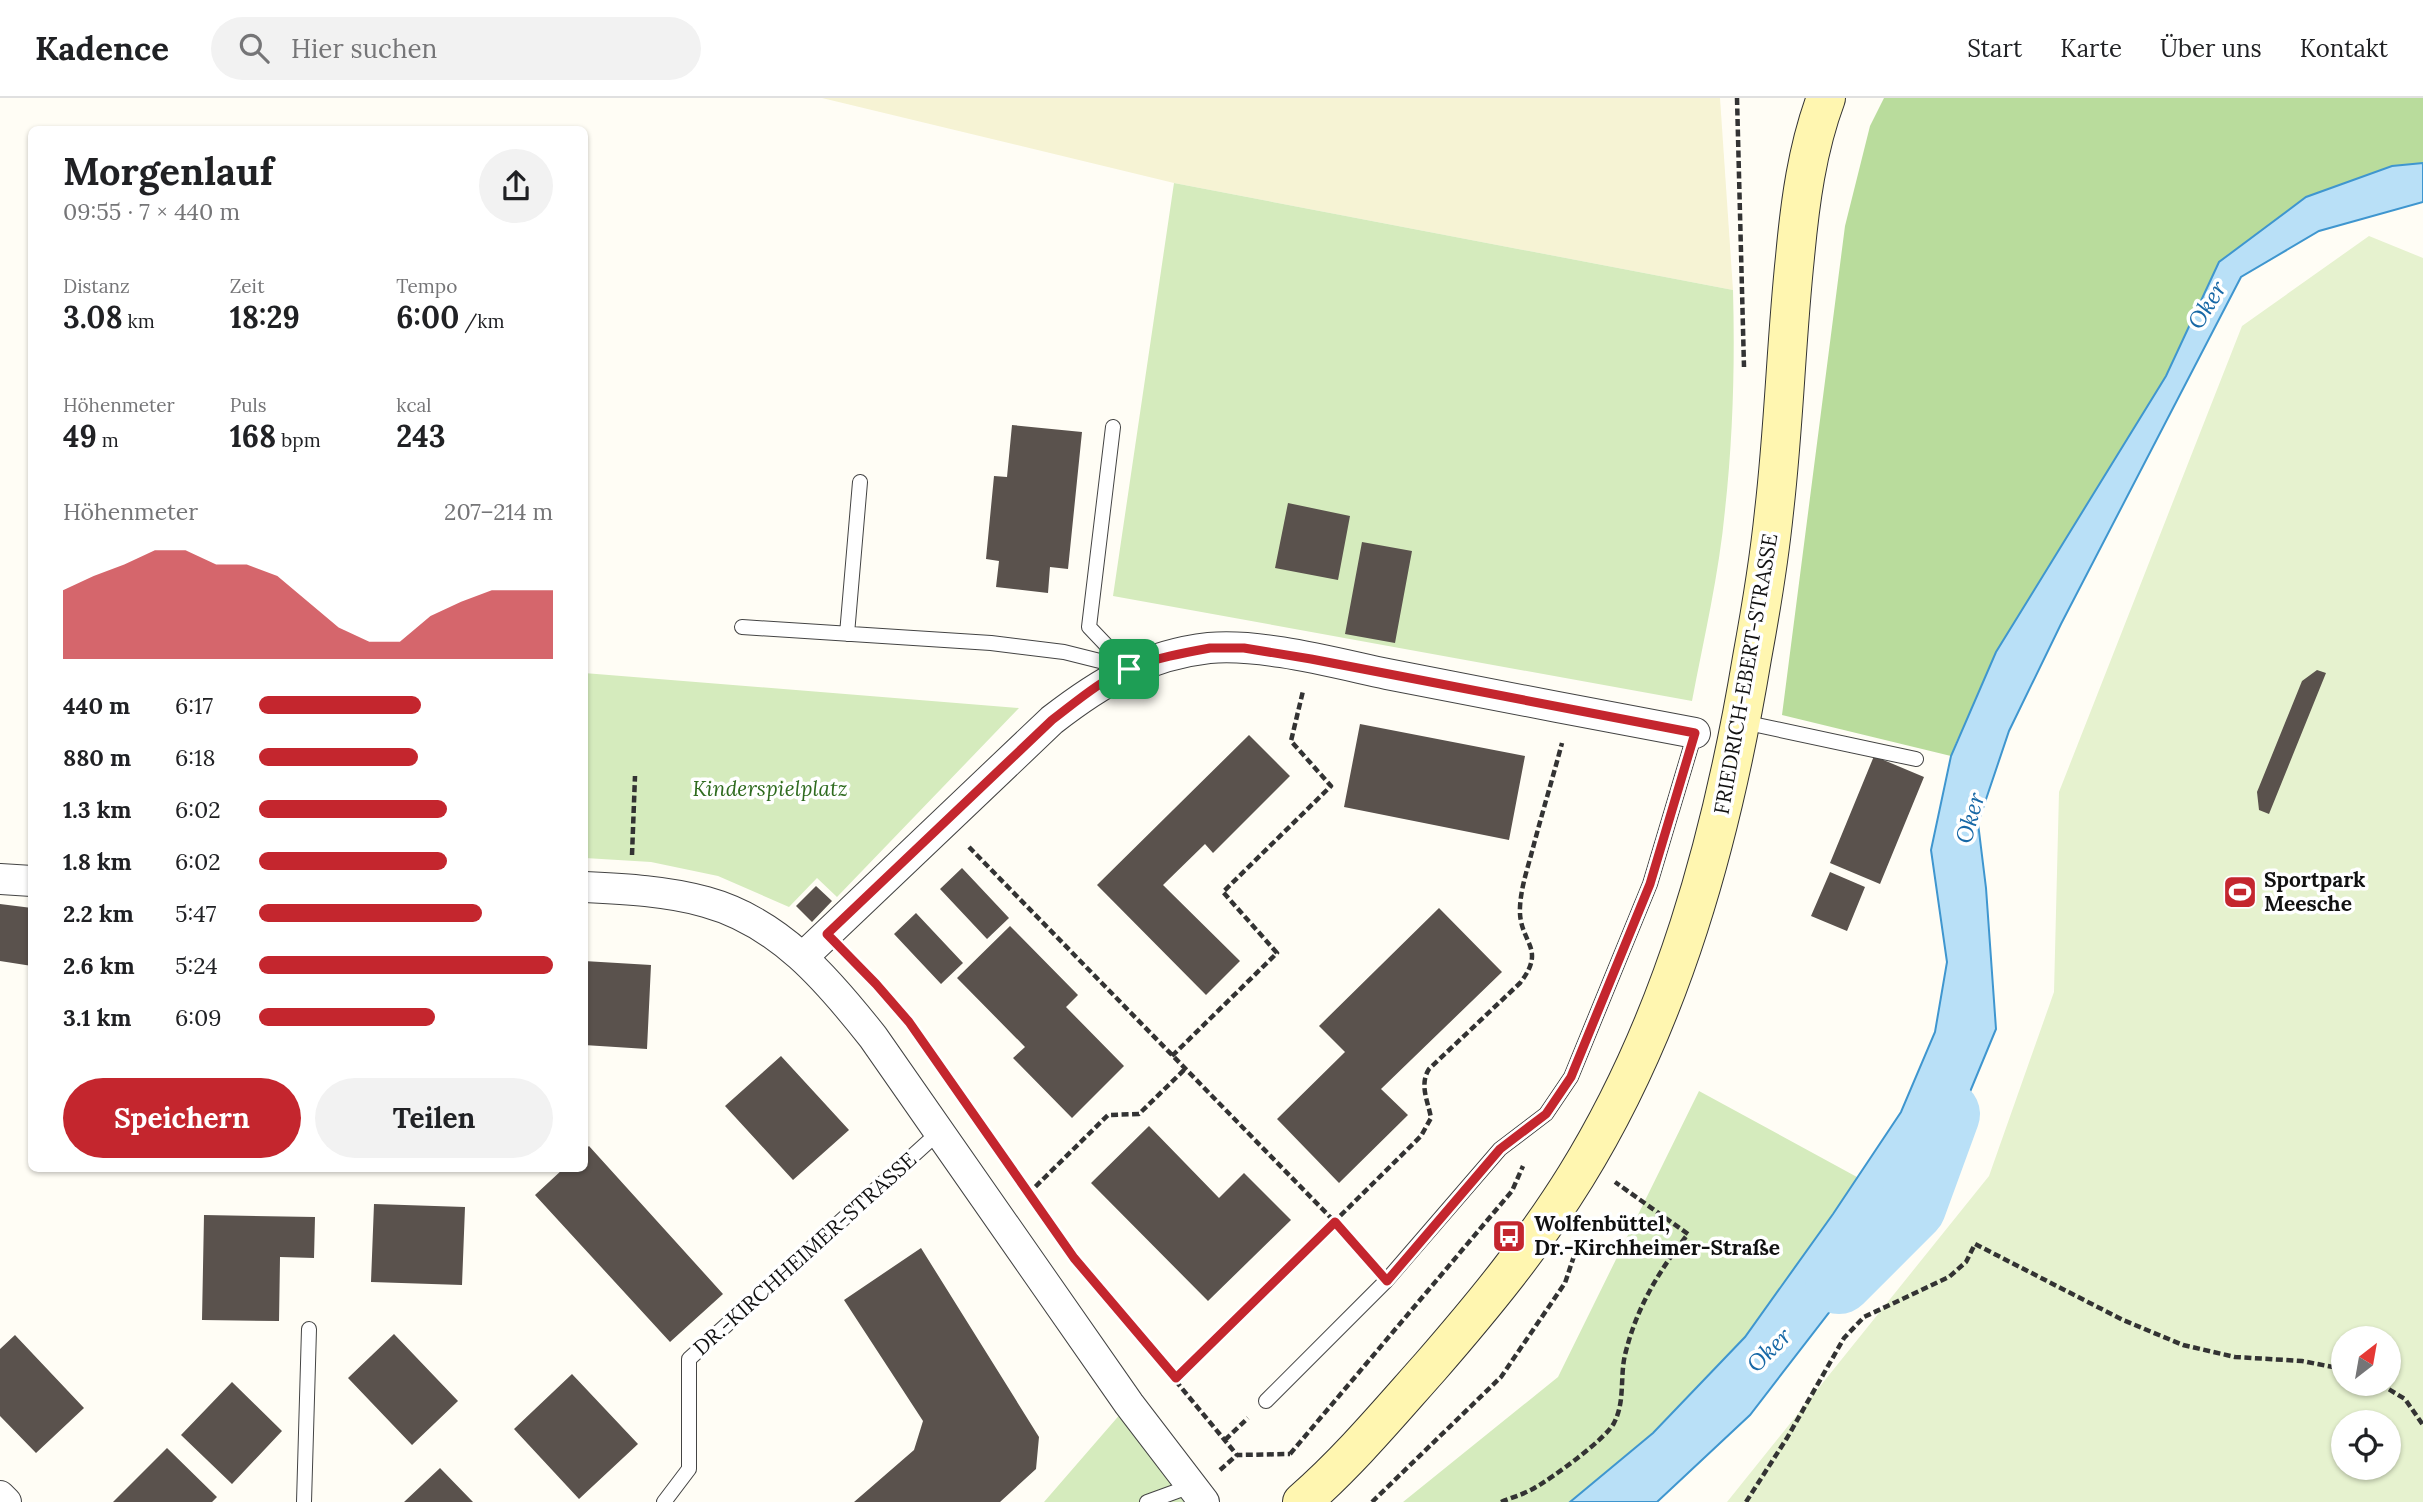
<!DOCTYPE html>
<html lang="de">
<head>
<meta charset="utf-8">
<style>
	:root { --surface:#fff; --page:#f2f2f2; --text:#202124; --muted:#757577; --line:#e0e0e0; --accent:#c4262e }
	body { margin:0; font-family:Lora,serif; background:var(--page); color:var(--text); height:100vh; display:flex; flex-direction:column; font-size:26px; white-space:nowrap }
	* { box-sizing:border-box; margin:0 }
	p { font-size:23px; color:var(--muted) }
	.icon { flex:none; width:38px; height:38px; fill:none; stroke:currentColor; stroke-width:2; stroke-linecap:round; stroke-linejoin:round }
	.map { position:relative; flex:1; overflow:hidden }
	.drawer { position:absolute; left:28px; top:28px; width:560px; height:1046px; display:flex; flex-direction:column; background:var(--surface); border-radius:10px; box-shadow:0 2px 5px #0004 }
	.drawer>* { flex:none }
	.needle { width:46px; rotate:31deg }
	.tools { position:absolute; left:2331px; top:1228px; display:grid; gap:14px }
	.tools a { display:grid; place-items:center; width:70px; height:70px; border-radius:50%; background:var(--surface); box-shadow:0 2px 5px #0004; font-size:35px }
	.pin { position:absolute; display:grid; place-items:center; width:60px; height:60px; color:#fff; margin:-30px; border-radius:14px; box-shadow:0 4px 10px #0006 }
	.round { display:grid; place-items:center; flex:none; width:74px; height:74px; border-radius:37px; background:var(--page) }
	.overview { display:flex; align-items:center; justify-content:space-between; height:119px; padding:0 35px }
	h1 { font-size:38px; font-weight:800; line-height:52px }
	.metrics { display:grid; grid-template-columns:repeat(3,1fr); gap:10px; height:119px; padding:7px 35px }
	.metrics div { display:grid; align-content:center }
	.metrics b { font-size:30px; font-weight:800 }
	.metrics small { font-size:19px; font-weight:400 }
	.metrics p { font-size:19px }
	.chart { height:196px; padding:14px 35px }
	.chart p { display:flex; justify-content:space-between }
	.chart svg { width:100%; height:126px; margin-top:7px; fill:var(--accent); opacity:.7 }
	.action { display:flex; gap:14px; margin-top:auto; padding:14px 35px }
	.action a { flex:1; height:80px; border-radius:42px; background:var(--accent); color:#fff; font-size:28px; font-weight:800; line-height:80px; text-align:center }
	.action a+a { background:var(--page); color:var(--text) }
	ul { padding:0 35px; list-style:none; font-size:23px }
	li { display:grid; grid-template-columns:112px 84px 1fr; align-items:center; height:52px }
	li i { height:18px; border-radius:9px; background:var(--accent) }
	header { display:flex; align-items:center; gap:42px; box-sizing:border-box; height:98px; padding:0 35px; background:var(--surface); border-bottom:2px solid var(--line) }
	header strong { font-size:33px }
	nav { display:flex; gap:38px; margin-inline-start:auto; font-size:24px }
	.search { width:490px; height:63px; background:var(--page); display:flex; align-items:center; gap:18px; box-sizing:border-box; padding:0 24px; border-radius:38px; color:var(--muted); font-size:26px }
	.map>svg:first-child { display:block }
	.farmland { fill:#f6f3d4 }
	.green { fill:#d5ebbd }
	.forest { fill:#b9dc9c }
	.pitch { fill:#e6f2cf; fill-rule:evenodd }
	.water { fill:#b9e0f7; stroke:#3f96cf; stroke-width:2 }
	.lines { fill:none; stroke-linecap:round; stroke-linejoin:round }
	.river { stroke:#b9e0f7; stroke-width:68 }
	.building { fill:#5a524d }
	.lane-casing { stroke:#444; stroke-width:16 }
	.street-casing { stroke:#444; stroke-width:32 }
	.secondary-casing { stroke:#333; stroke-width:40 }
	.path { stroke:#333; stroke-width:4.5; stroke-dasharray:7 3.5; stroke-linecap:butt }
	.lane { stroke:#fff; stroke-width:14 }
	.street { stroke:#fff; stroke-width:30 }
	.secondary { stroke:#fff6b0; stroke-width:38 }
	.route-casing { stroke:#fff; stroke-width:14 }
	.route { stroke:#c4262e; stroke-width:9 }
	.labels { text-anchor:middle; stroke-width:7; stroke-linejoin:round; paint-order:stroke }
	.street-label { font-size:21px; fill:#111; stroke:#fff }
	.park-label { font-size:21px; font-style:italic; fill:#2f6b1f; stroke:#fff }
	.poi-label { font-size:21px; font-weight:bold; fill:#111; stroke:#fff; text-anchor:start }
	.water-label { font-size:23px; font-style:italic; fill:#1768a6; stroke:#fff }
</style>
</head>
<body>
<header>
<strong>Kadence</strong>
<div class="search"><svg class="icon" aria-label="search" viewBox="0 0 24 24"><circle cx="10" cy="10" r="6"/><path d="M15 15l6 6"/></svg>Hier suchen</div>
<nav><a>Start</a><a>Karte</a><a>Über uns</a><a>Kontakt</a></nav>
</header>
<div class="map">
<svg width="2423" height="1404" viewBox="0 0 2423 1404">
	<rect width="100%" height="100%" fill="#fffdf5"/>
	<!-- farmland -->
	<path class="farmland" d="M822,0H1720L1733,192L1174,85Z"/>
	<!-- green -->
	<path class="green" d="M1174,85L1733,192C1735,266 1733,340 1725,412C1719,476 1704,540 1692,603L1113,498Z
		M584,575L1019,610L837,799L817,780L789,809L718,778L651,764L585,760Z
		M1699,993L1912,1109L1617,1404H1403L1558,1279Z
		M1129,1306L1196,1393L1184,1404H1044Z"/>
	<!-- forest -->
	<path class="forest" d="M1884,0H2423V65L2392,68L2219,164L2166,278L1957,642L1951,658L1782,617L1845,128L1870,28Z"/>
	<!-- pitch -->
	<path class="pitch" d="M2369,138L2423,160V1404H1727L1989,1078L2054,894L2059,694L2242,228ZM2343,1241H2389V1286H2343ZM2343,1325H2389V1370H2343Z"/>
	<!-- water -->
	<path class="water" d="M2423,65V104L2319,133L2241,179L2061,526L2009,633L1978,725L1986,790L1996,931L1936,1076L1750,1317L1657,1404H1570L1653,1335L1745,1239L1833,1116L1901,1014L1935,934L1947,864L1931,752L1951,658L1996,554L2166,278L2219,164L2306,99L2392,68Z"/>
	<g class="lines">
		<!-- river -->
		<path class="river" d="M1839,1182L1912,1109L1946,1016"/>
	</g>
	<!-- building -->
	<path class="building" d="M1012,327L1082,334L1068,471L1050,469L1048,495L996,489L999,463L986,461L994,378L1007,379Z
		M1288,405L1350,418L1338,482L1275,470Z
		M1362,444L1412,453L1395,545L1345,536Z
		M2317,572L2326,575L2269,716L2259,712L2257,694L2302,583Z
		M1360,626L1525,658L1509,742L1344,709Z
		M1249,637L1290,678L1213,755L1205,746L1163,787L1240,863L1206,897L1097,787Z
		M1874,658L1924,679L1880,786L1830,765Z
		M962,770L1009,820L987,841L940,791Z
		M1830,774L1865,789L1847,833L1811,818Z
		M816,788L832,803L812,824L796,808Z
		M0,806L32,810V868L0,863Z
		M1439,810L1502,874L1381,991L1408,1017L1339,1085L1277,1021L1345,954L1319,928Z
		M916,815L963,865L941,886L894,836Z
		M1010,828L1078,897L1066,909L1124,968L1072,1020L1013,960L1025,949L957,880Z
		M584,863L651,867L647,951L584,947Z
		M781,958L849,1032L793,1082L725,1008Z
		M1149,1028L1219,1100L1244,1075L1291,1122L1208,1203L1091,1085Z
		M589,1048L723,1196L670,1244L535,1097L563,1071H584V1052Z
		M374,1106L465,1109L462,1187L371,1184Z
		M204,1117L315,1119L314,1160L280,1159L279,1223L202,1222Z
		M921,1150L1039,1339L1036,1371L1000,1404H854L914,1352L923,1323L844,1202Z
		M394,1236L458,1303L412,1347L348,1280Z
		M15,1237L84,1310L36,1355L0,1318V1251Z
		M572,1276L638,1346L579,1401L514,1331Z
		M232,1284L282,1333L232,1386L181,1337Z
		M167,1350L217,1399L212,1404H113Z
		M440,1370L473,1404H404Z"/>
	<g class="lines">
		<!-- lane casing -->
		<g class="lane-casing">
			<path id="lane" d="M1113,329L1089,529L1128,570
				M742,529L991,545L1064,554L1128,570
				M847,536L860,384
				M1743,624L1916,661
				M1266,1303L1386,1183L1500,1051L1546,1016L1571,979L1650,786L1695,635
				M304,1404L309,1231
				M664,1404L689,1371V1261L939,1034
				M1147,1404L1191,1388"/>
		</g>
		<!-- street casing -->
		<g class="street-casing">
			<path id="street" d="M0,781L32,783
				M584,789C625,791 667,793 706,804C779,824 828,882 873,939L1129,1306L1204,1404
				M803,859L1052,622C1101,584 1146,557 1209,550C1261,545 1335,565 1387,576C1490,596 1592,616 1695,635
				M0,1398L6,1404"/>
		</g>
		<!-- secondary casing -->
		<g class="secondary-casing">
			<path id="secondary" d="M1302,1404C1349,1363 1389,1315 1430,1269C1483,1208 1534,1146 1576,1078C1673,921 1722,740 1752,560C1761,511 1769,463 1774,414C1784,329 1786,244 1795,159C1800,105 1807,51 1826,0"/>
		</g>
		<!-- path -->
		<path class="path" d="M1737,0L1744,269
			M969,749L1335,1124L1369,1163
			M632,757L635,678
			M906,921L1074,1160L1237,1357
			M1172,958L1277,855L1223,794L1331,688L1291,643L1303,593
			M1028,1096L1108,1017L1139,1016L1185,971
			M1176,1280L1421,1038L1431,1020C1428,1003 1419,987 1429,971L1520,885C1548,849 1518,845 1520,809C1521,788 1529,766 1534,746C1543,712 1553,679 1562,645
			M2380,1286L2405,1301L2423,1327
			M1225,1342L1248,1320
			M1290,1356L1512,1093L1523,1068
			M1220,1372L1237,1357L1290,1356
			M1372,1404L1501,1279L1565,1185L1576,1152
			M1501,1404C1513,1399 1525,1396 1536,1389C1552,1380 1606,1341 1614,1325C1626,1302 1619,1277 1626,1253C1637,1209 1660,1171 1688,1136L1615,1084
			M1746,1404L1787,1340L1844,1240L1864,1219L1949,1179L1966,1164L1975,1146L2123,1222L2183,1247L2235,1259L2302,1263L2343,1271"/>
		<!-- lane -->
		<use href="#lane" class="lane"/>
		<!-- street -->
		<use href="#street" class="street"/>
		<!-- secondary -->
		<use href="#secondary" class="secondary"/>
	</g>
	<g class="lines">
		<!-- route casing -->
		<g class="route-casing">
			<path id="route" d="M1210,550H1244L1311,561L1695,635L1650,786L1571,979L1546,1016L1500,1051L1387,1183L1335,1124L1176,1280L1074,1160L909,924L876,886L827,836L1052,622C1077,603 1101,582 1130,570C1156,560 1183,555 1210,550Z"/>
		</g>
		<!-- route -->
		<use href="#route" class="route"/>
	</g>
	<!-- icons -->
	<defs>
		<g id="stadium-square" transform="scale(1.75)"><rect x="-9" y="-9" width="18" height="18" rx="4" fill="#c4262e" stroke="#fff"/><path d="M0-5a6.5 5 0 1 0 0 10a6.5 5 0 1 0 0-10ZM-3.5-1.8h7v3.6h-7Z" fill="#fff"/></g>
		<g id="bus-square" transform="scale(1.75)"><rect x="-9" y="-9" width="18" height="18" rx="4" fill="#c4262e" stroke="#fff"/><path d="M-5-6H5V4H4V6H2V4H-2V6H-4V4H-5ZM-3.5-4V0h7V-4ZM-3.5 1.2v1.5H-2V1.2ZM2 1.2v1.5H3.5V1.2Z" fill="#fff"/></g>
	</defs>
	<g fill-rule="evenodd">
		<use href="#stadium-square" x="2240" y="794"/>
		<use href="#bus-square" x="1509" y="1138"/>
	</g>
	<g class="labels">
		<!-- street labels -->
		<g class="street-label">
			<text transform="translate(1746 576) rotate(-80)" y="7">FRIEDRICH-EBERT-STRASSE</text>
			<text transform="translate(805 1156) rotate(-42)" y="7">DR.-KIRCHHEIMER-STRASSE</text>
		</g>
		<!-- park labels -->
		<g class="park-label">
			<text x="770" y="698">Kinderspielplatz</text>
		</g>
		<!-- poi labels -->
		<g class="poi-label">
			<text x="2264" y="789">Sportpark<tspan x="2264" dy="24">Meesche</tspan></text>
			<text x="1534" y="1133">Wolfenbüttel,<tspan x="1534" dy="24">Dr.-Kirchheimer-Straße</tspan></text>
		</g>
		<!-- water labels -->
		<g class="water-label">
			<text transform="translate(2207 207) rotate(-58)" y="8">Oker</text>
			<text transform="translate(1970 720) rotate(-74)" y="8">Oker</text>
			<text transform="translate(1769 1252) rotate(-45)" y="8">Oker</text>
		</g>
	</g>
</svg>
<div class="tools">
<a><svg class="needle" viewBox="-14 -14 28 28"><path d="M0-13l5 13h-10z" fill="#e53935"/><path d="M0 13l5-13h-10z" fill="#757577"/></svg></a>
<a><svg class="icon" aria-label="locate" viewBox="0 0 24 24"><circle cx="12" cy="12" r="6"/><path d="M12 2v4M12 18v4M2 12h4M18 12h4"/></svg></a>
</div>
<div class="pin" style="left:1129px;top:571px;background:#1e9e55"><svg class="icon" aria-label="arrive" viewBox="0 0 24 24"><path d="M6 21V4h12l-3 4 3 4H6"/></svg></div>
<section class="drawer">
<div class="overview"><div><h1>Morgenlauf</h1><p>09:55 · 7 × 440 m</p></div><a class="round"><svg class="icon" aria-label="share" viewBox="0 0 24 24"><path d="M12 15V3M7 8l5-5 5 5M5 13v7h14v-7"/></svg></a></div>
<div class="metrics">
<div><p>Distanz</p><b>3.08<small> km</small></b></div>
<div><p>Zeit</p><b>18:29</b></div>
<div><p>Tempo</p><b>6:00<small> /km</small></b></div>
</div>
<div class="metrics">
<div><p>Höhenmeter</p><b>49<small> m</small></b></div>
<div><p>Puls</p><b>168<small> bpm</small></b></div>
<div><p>kcal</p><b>243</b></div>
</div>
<div class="chart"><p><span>Höhenmeter</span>207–214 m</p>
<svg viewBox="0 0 160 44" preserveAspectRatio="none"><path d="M0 44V20L10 15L20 11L30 6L40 6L50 11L60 11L70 15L80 24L90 33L100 38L110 38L120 29L130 24L140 20L150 20L160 20V44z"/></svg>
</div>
<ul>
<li><b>440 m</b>6:17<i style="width:55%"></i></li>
<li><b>880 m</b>6:18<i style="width:54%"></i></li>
<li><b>1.3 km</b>6:02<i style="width:64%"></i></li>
<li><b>1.8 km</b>6:02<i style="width:64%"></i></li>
<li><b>2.2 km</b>5:47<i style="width:76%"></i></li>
<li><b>2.6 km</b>5:24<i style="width:100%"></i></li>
<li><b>3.1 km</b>6:09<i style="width:60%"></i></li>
</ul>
<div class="action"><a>Speichern</a><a>Teilen</a></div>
</section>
</div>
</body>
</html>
